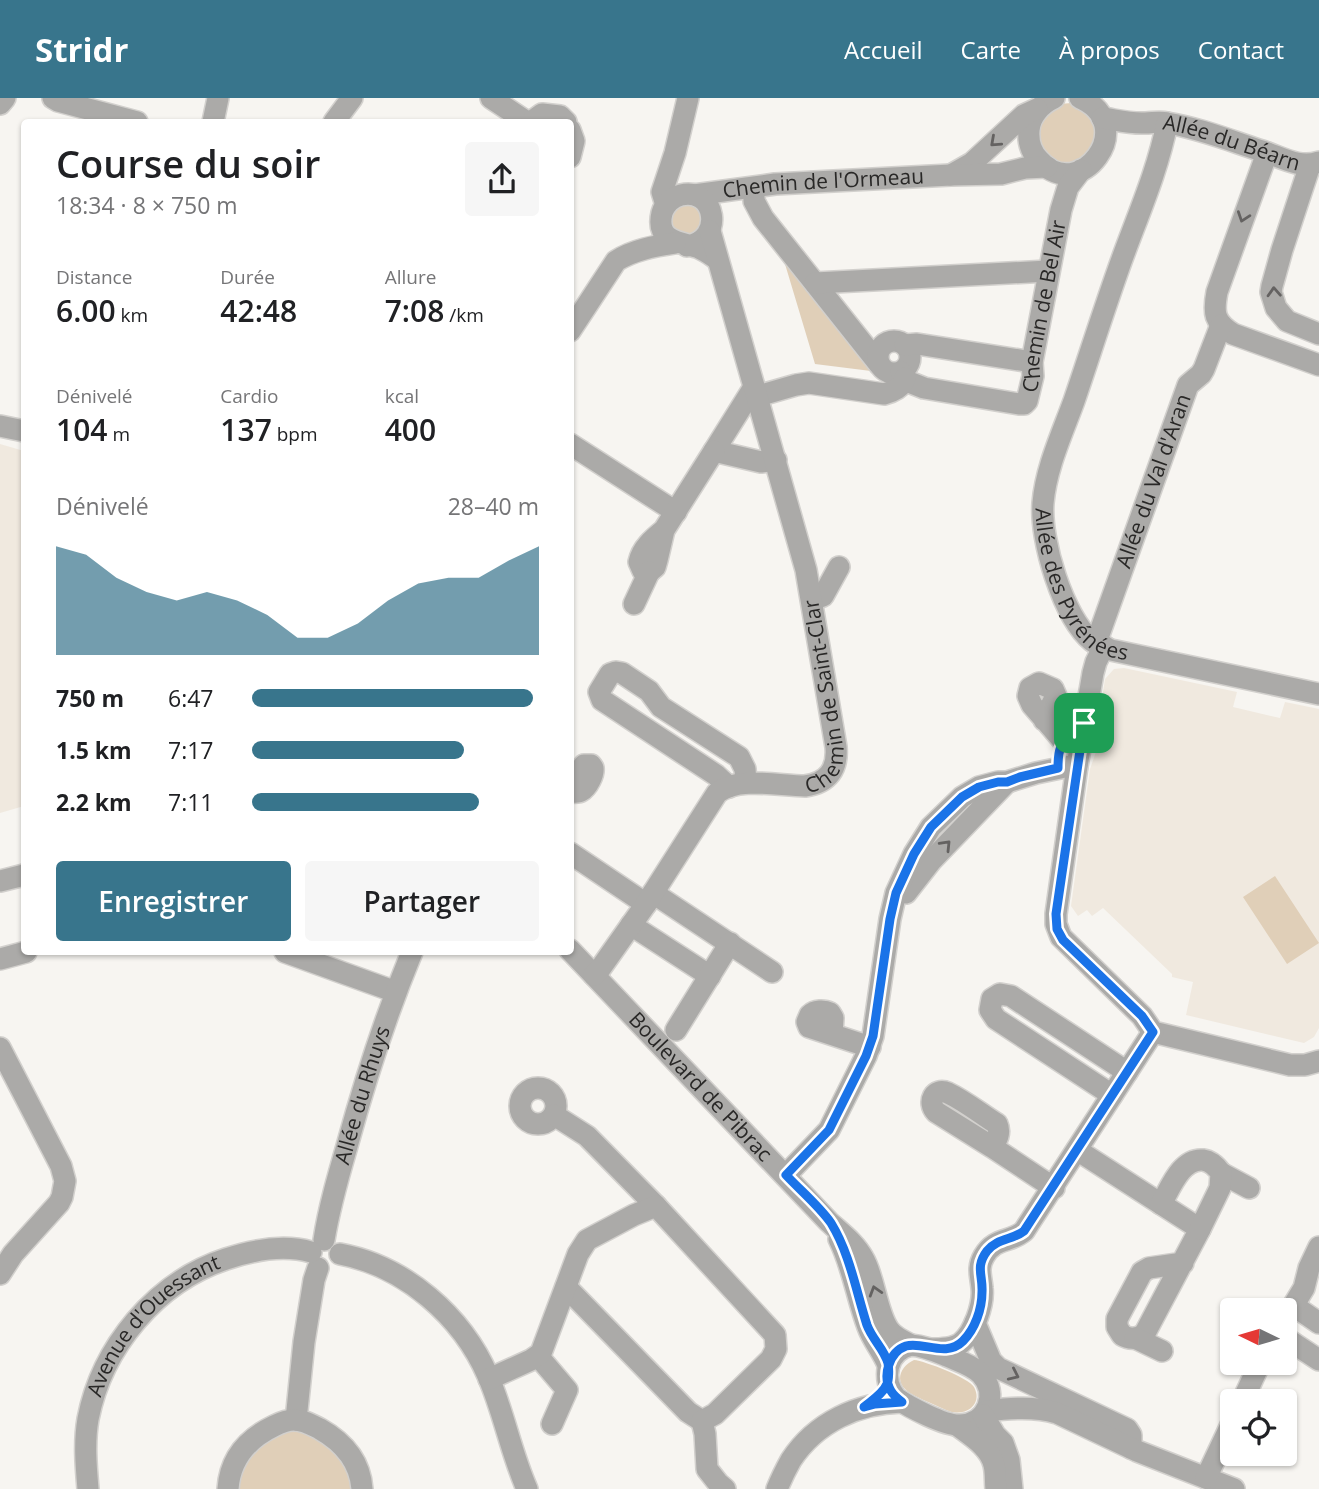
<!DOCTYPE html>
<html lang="fr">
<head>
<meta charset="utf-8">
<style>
	:root { --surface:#fff; --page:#f6f6f6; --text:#202124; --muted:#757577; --accent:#38758c }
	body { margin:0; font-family:"Open Sans",sans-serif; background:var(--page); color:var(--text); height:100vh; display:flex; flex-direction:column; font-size:26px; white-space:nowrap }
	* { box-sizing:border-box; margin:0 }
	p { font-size:23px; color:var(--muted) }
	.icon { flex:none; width:38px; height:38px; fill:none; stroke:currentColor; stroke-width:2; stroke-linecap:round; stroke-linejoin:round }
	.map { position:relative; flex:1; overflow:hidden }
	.sheet { position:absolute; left:21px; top:21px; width:553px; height:836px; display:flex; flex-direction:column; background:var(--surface); border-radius:7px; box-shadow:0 2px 5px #0004 }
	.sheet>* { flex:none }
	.needle { width:46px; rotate:275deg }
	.controls { position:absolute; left:1220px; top:1200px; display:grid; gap:14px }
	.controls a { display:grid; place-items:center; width:77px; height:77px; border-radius:7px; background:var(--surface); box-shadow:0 2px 5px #0004; font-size:35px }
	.pin { position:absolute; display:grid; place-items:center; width:60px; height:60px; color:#fff; margin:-30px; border-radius:14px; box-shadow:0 4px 10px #0006 }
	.round { display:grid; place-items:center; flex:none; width:74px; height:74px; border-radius:7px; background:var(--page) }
	.summary { display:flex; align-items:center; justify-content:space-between; height:119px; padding:0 35px }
	h1 { font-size:38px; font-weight:600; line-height:52px }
	.figures { display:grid; grid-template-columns:repeat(3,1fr); gap:10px; height:119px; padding:7px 35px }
	.figures div { display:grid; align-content:center }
	.figures b { font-size:30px; font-weight:600 }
	.figures small { font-size:19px; font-weight:400 }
	.figures p { font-size:19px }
	.chart { height:196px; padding:14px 35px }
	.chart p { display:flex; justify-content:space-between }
	.chart svg { width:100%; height:126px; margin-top:7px; fill:var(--accent); opacity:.7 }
	.primary-button { display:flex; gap:14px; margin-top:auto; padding:14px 35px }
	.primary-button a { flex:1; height:80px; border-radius:7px; background:var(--accent); color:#fff; font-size:28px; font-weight:600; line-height:80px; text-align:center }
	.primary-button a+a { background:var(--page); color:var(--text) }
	ul { padding:0 35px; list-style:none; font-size:23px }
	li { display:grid; grid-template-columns:112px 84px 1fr; align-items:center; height:52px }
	li i { height:18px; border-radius:9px; background:var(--accent) }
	header { display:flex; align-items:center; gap:42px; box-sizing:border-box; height:98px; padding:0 35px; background:var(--accent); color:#fff }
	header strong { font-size:33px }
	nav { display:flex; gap:38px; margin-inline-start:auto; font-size:24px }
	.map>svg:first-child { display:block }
	.built { fill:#f0e9df }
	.green { fill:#e0cfb8 }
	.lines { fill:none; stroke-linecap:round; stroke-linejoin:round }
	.minor-casing { stroke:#d2d0cd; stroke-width:24 }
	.minor { stroke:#abaaa8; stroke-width:21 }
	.oneway { stroke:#646261 }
	.route-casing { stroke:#fff; stroke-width:14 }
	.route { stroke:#1a73e8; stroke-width:9 }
	.labels { text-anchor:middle; stroke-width:6; stroke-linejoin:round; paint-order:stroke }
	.street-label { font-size:21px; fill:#292827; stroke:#fff }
</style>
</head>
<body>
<header>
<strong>Stridr</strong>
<nav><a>Accueil</a><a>Carte</a><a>À propos</a><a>Contact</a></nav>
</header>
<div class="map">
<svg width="1319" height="1391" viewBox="0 0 1319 1391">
	<rect width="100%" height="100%" fill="#f7f5f1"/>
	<!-- built -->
	<path class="built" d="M0,346L24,353V708L0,715Z
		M1124,570L1237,594L1233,609L1280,620L1285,604L1319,611V930L1314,939L1304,945L1186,917L1193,884L1172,879V876L1103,810L1092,818L1087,812L1078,818L1071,808L1090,671L1097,651V633L1105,581L1114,571Z"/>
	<!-- green -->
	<path class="green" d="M1071,5L1079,8L1098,26L1092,53C1067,69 1063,71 1040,52L1037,23L1060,6Z
		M689,101L706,117L696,138L673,135L669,113Z
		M782,156L871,273L815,266Z
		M1275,778L1319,845L1287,866L1243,799Z
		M914,1262C925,1263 969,1280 974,1289C984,1308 963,1320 946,1312C936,1307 914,1299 906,1292C894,1282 902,1267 914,1262Z
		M294,1327L335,1346L357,1391H233L247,1353Z"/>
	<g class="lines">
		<!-- minor casing -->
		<g class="minor-casing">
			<g id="minor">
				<path d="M53,0L58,3L137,24"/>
				<path d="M491,0L527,24"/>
				<path d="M1054,0C1041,6 1030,18 1029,32C1028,43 1031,54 1039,62C1079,108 1141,27 1080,0"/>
				<path d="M0,6L5,0"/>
				<path id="s1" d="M1102,20C1116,22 1131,26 1145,25C1153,25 1159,23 1167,25C1199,30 1231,43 1262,53C1281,59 1299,71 1319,64"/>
				<path d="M213,24L218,0"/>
				<path d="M334,24L352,0"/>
				<path d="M531,24L542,16L560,18L566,24"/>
				<path id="s2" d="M1167,25C1158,72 1138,117 1122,161C1105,208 1090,256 1074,303C1062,336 1046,370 1043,405C1040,442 1063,519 1092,543C1097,547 1105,549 1111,552L1319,596"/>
				<path d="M570,32L574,43L570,59"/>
				<path d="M1267,55L1217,194C1213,215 1214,224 1233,236L1319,267"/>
				<path d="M1310,67L1282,152L1272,188L1271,194L1276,210L1287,223L1319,236"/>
				<path d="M951,77L972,65L1024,17L1037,11"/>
				<path d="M754,90V103L763,120L879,266"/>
				<path id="s3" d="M694,97L775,86L951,77L1001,76L1025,70L1047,69"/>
				<path d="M666,107L662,94L675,55L688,0"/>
				<path d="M687,148C725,142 716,89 681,97C672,99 664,107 662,115C655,144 681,144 699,150C706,153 711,157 717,161"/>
				<path d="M815,185L1048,173"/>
				<path d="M570,233L616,163C633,152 655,148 675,145"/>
				<circle cx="894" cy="259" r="16"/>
				<path d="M905,247L917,246L1032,264"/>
				<path id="s4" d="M901,274L909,284L924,290L1019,306H1024L1027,303L1033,278L1032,264L1061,112L1068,89L1081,72"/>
				<path d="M754,289L714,353L761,364L776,362"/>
				<path d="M758,298L796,287L809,285L884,296C892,294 903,289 905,280"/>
				<path d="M0,328L24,333"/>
				<path d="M570,346L676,414"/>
				<path d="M664,432L657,462L655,469L649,474L643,473L639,464C642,450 653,441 664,432L714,353"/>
				<path d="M812,502L823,498L839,469"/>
				<path d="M634,506L649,474"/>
				<path id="s5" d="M1096,545L1188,287L1201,276L1204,271L1221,227"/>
				<path d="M1104,548L1096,564L1093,575L1077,668L1056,816V826L1061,839L1142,918L1153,934L1290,967H1305L1319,963"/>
				<path d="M1044,622L1056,598L1053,591L1039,585L1030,590L1028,598L1032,607L1064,644"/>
				<path d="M570,686L584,667H591L593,670C594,676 588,689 581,693C578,695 574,694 570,694"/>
				<path d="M729,689L716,677L602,602L599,594L610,576L616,574L622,575L649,593L661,609L739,659L745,671L746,685"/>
				<path d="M570,755L646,806"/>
				<path d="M0,783L24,777"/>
				<path d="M653,795L772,874"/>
				<path d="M906,795L931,763L1007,684"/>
				<path d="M631,827L710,878"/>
				<path id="s6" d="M570,852L829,1124C841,1135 855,1145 863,1160C875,1180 876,1214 889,1232C894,1239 903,1243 911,1247"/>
				<path d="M285,854L396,894"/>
				<path d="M0,861L26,854"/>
				<path id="s7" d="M594,877L600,871L646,806L717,695C739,678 779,688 805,688C828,685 838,671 836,649L806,472L710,133"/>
				<path d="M676,932L730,845"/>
				<path d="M832,936L833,920L830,915C824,912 815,912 810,917L807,924L809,929L870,949"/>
				<path d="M0,950L61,1068L65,1083L62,1099L59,1105L13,1156L0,1176"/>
				<circle cx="538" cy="1008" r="18"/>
				<path d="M1112,997L996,921L990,912L992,901L1000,896L1011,898L1127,974"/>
				<path d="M554,1017L587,1038L656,1108"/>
				<path d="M992,1049L936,1014C927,1004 934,989 948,995C965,1003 981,1016 997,1026C1001,1035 997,1042 992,1049L1054,1090"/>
				<path d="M1077,1052L1200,1131L1145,1235C1139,1241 1130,1242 1122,1237L1117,1229V1221L1142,1174L1149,1170L1183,1165"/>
				<path d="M1221,1075L1249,1090"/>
				<path d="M786,1077L829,1032L866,958L873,938L890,821L896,795L914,756L931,729L962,699L979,689L998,684H1007L1036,675L1070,668H1077"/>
				<path d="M1161,1106C1170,1091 1181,1060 1203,1062C1211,1063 1216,1068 1221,1075L1220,1090L1200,1131"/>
				<path d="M839,1141C853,1169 857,1200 868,1229C873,1243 883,1254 888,1267"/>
				<path id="s8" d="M324,1142C329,1110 338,1079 347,1048C365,982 386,917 412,854"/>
				<path d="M340,1156C405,1168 462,1218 488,1278C504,1315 511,1355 527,1391"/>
				<path d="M566,1189L688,1314L702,1323"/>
				<path d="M1294,1208L1319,1225"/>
				<path d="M1284,1223L1304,1190L1309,1170L1319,1149"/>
				<path d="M975,1225L991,1263L998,1270L1127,1331L1131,1337V1350"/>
				<path d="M1284,1239L1319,1262"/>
				<path d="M1135,1240L1162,1253"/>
				<path d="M911,1247C924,1248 935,1253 947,1258C958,1263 972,1267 981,1276C999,1296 988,1326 960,1327C945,1328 909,1309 896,1300C881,1281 886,1253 911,1247Z"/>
				<path d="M930,1251C939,1251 953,1251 961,1245C974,1235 984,1206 982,1190C981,1178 977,1170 984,1158C995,1139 1010,1145 1024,1133L1153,934"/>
				<path d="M538,1258L567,1292L552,1326"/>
				<path d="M489,1281L531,1262L541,1255L578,1156L587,1142L634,1117L656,1108L775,1237L776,1251L771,1261L715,1316L702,1323L705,1336L707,1371L718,1385L725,1391"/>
				<path d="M1242,1304L1260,1265"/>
				<path d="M987,1313C1010,1310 1035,1308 1057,1315L1137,1353L1234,1391"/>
				<path d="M983,1317L995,1337L1003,1345L1009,1362L1012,1391"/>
				<path d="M296,1322L304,1244L314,1182L318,1170"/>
				<path d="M958,1328C971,1338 990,1349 994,1367C996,1375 995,1383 996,1391"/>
				<path d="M1206,1380L1232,1325"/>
				<path id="s9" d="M88,1391C86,1368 84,1344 88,1321C102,1249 156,1184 226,1161C253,1152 283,1146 311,1154"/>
				<path d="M228,1391C230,1361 247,1341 274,1328C280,1325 287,1322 294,1322C304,1322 312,1327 320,1331C343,1344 360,1363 362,1391"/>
				<path d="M777,1391C781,1381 786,1371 791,1362C816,1324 858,1305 902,1304"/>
			</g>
		</g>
		<!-- minor -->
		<use href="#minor" class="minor"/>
	</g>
	<!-- one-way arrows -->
	<defs><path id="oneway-chevron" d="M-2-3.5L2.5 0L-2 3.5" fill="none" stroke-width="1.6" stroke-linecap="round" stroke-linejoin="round" transform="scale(1.75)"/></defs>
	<g class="oneway">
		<use href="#oneway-chevron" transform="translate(995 44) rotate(138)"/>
		<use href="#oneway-chevron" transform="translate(1243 119) rotate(109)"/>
		<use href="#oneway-chevron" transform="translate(1274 194) rotate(-93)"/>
		<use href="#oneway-chevron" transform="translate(946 747) rotate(-46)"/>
		<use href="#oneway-chevron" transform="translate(875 1193) rotate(-107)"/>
		<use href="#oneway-chevron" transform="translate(1014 1277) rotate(25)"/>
	</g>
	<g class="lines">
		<!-- route casing -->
		<g class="route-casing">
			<path id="route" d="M1084,625C1068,648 1058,636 1058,670L1020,679L1007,684H998L979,689L962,699L931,729L914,756L896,795L890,821L873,938L866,958L829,1032L786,1077C801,1093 819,1108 831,1125C850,1156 856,1193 867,1227C872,1241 884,1251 888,1265C889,1270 889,1282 887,1286C883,1296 871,1303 864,1309L875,1306L902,1304C898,1301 894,1298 891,1293C882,1278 889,1254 906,1248C923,1243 946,1260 963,1243C975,1231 982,1211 982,1194C983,1177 975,1169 987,1153C997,1140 1013,1142 1024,1133L1153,934L1142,918L1063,842L1057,831L1056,816L1084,625"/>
		</g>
		<!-- route -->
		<use href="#route" class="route"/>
	</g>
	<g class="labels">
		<!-- street labels -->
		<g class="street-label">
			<text dy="7" stroke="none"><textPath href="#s1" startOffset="133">Allée du Béarn</textPath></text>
			<text dy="7" stroke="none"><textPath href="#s3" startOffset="130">Chemin de l'Ormeau</textPath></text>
			<text dy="7" stroke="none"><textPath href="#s4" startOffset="231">Chemin de Bel Air</textPath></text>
			<text dy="7" stroke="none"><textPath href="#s5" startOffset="172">Allée du Val d'Aran</textPath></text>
			<text dy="7" stroke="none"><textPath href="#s2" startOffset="497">Allée des Pyrénées</textPath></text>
			<text dy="7" stroke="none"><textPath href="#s7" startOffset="413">Chemin de Saint-Clar</textPath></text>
			<text dy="7" stroke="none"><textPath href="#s6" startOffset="189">Boulevard de Pibrac</textPath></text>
			<text dy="7" stroke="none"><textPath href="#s8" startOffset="150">Allée du Rhuys</textPath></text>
			<text dy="7" stroke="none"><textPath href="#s9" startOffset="189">Avenue d'Ouessant</textPath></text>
		</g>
	</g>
</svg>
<div class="controls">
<a><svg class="needle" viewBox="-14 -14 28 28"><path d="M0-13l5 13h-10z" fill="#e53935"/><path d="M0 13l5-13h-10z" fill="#757577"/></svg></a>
<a><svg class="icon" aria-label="locate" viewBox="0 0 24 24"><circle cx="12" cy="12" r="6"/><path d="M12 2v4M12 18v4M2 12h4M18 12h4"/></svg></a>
</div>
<div class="pin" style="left:1084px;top:625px;background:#1e9e55"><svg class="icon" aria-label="arrive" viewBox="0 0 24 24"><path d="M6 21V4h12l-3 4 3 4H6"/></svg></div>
<section class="sheet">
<div class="summary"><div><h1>Course du soir</h1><p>18:34 · 8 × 750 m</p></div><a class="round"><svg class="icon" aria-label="share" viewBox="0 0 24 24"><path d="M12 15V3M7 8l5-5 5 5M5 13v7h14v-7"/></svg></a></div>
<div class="figures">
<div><p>Distance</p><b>6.00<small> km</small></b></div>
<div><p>Durée</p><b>42:48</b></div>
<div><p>Allure</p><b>7:08<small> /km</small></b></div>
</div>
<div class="figures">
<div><p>Dénivelé</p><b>104<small> m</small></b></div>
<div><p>Cardio</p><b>137<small> bpm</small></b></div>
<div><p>kcal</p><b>400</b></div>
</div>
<div class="chart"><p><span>Dénivelé</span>28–40 m</p>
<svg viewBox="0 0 160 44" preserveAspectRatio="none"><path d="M0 44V6L10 9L20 17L30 22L40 25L50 22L60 25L70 30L80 38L90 38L100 33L110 25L120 19L130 17L140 17L150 11L160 6V44z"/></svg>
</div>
<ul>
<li><b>750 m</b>6:47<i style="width:98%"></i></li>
<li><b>1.5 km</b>7:17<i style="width:74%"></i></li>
<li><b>2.2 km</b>7:11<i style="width:79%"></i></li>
</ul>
<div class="primary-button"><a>Enregistrer</a><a>Partager</a></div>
</section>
</div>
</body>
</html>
